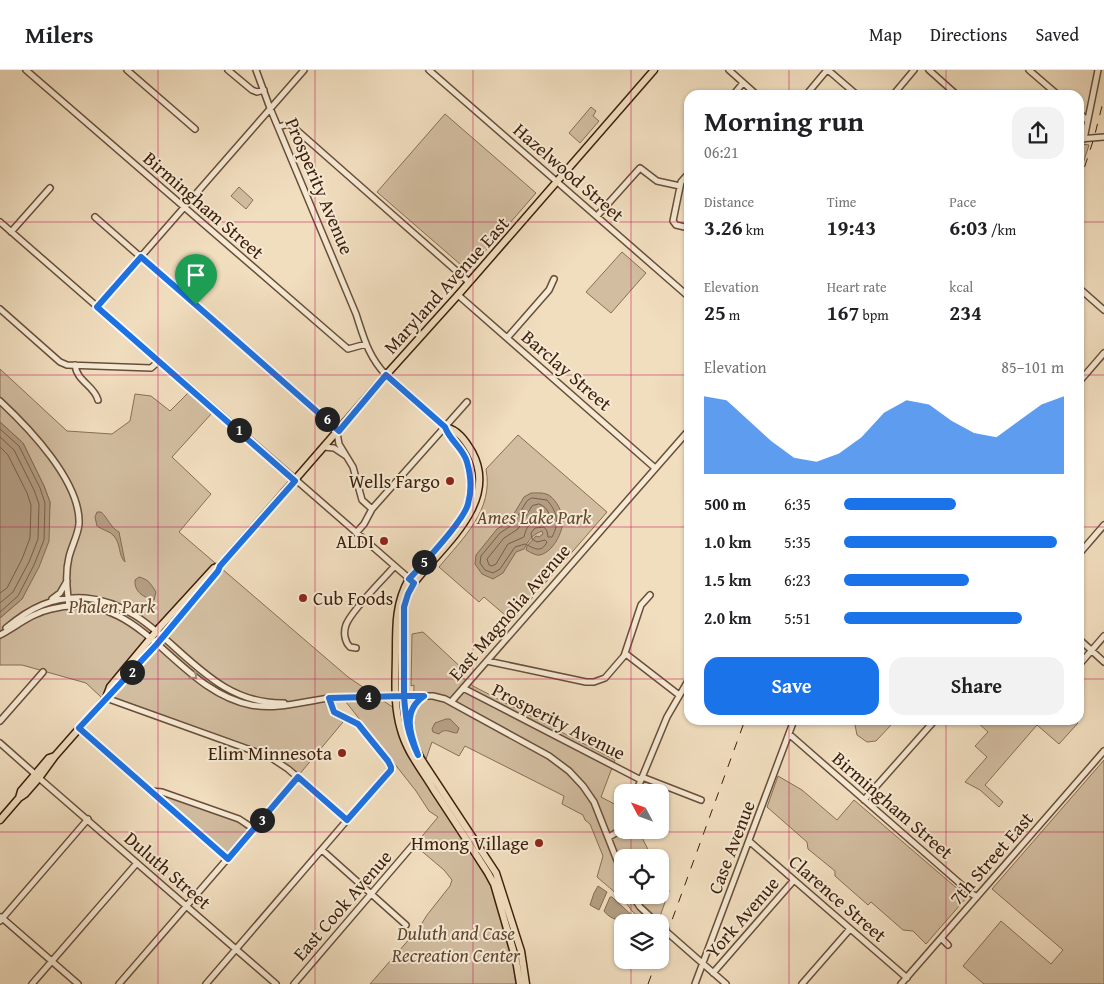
<!DOCTYPE html>
<html lang="en">
<head>
<meta charset="utf-8">
<style>
	:root { --surface:#fff; --page:#f2f2f2; --text:#202124; --muted:#757577; --line:#e0e0e0; --accent:#1a73e8 }
	body { margin:0; font-family:"Gentium Book Plus",serif; background:var(--page); color:var(--text); height:100vh; display:flex; flex-direction:column; font-size:19px; white-space:nowrap }
	* { box-sizing:border-box; margin:0 }
	p { font-size:16px; color:var(--muted) }
	.icon { flex:none; width:28px; height:28px; fill:none; stroke:currentColor; stroke-width:2; stroke-linecap:round; stroke-linejoin:round }
	.map { position:relative; flex:1; overflow:hidden }
	.panel { position:absolute; left:684px; top:20px; width:400px; height:635px; display:flex; flex-direction:column; background:var(--surface); border-radius:15px; box-shadow:0 1px 4px #0004 }
	.panel>* { flex:none }
	.needle { width:32px; rotate:311deg }
	.controls { position:absolute; left:614px; top:714px; display:grid; gap:10px }
	.controls a { display:grid; place-items:center; width:55px; height:55px; border-radius:10px; background:var(--surface); box-shadow:0 1px 4px #0004; font-size:25px }
	.pin { position:absolute; display:grid; place-items:center; width:42px; height:42px; color:#fff; margin:-51px -21px; border-radius:50% 50% 50% 0; rotate:-45deg; box-shadow:0 0 5px #0007 }
	.pin .icon { rotate:45deg }
	.km { position:absolute; width:25px; height:25px; margin:-12px; border-radius:50%; background:#222; color:#fff; font-size:14px; line-height:25px; text-align:center }
	.round { display:grid; place-items:center; flex:none; width:52px; height:52px; border-radius:15px; background:var(--page) }
	.overview { display:flex; align-items:center; justify-content:space-between; height:85px; padding:0 20px }
	h1 { font-size:28px; font-weight:600; line-height:38px }
	.metrics { display:grid; grid-template-columns:repeat(3,1fr); gap:8px; height:85px; padding:5px 20px }
	.metrics div { display:grid; align-content:center }
	.metrics b { font-size:21px; font-weight:600 }
	.metrics small { font-size:14px; font-weight:400 }
	.metrics p { font-size:14px }
	.chart { height:140px; padding:10px 20px }
	.chart p { display:flex; justify-content:space-between }
	.chart svg { width:100%; height:90px; margin-top:5px; fill:var(--accent); opacity:.7 }
	.primary-button { display:flex; gap:10px; margin-top:auto; padding:10px 20px }
	.primary-button a { flex:1; height:58px; border-radius:15px; background:var(--accent); color:#fff; font-size:20px; font-weight:600; line-height:58px; text-align:center }
	.primary-button a+a { background:var(--page); color:var(--text) }
	ul { padding:0 20px; list-style:none; font-size:16px }
	li { display:grid; grid-template-columns:80px 60px 1fr; align-items:center; height:38px }
	li i { height:12px; border-radius:6px; background:var(--accent) }
	header { display:flex; align-items:center; gap:30px; box-sizing:border-box; height:70px; padding:0 25px; background:var(--surface); border-bottom:1px solid var(--line) }
	header strong { font-size:24px }
	nav { display:flex; gap:28px; margin-inline-start:auto; font-size:18px }
	.map>svg:first-child { display:block }
	.green { fill:#d2bda0; stroke:#876e56 }
	.water { fill:#b39d82; stroke:#836a52 }
	.lines { fill:none; stroke-linecap:round; stroke-linejoin:round }
	.shore { stroke:#785e46; stroke-width:1 }
	.minor-casing { stroke:#694e38; stroke-width:8 }
	.major-casing { stroke:#3c1e0b; stroke-width:9 }
	.minor { stroke:#f6ead5; stroke-width:5 }
	.major { stroke:#f1debf; stroke-width:6 }
	.rail { stroke:#3c1e0b; stroke-width:1; stroke-dasharray:9 9; stroke-linecap:butt }
	.oneway { stroke:#a28e7a }
	.route-casing { stroke:#fff; stroke-width:10 }
	.route { stroke:#1a73e8; stroke-width:6 }
	.grid { fill:none; stroke:#c2185b; stroke-width:1; stroke-opacity:0.55 }
	.poi-dot { fill:#8f2418; stroke:#f6ead5; stroke-width:2 }
	.labels { text-anchor:middle; stroke-width:4; stroke-linejoin:round; paint-order:stroke }
	.street-label { font-size:19px; fill:#3c1e0b; stroke:#f6ead5 }
	.poi-label { font-size:19px; fill:#3c1e0b; stroke:#f6ead5; text-anchor:end }
	.park-label { font-size:19px; font-style:italic; fill:#624630; stroke:#f6ead5 }
</style>
</head>
<body>
<header>
<strong>Milers</strong>
<nav><a>Map</a><a>Directions</a><a>Saved</a></nav>
</header>
<div class="map">
<svg width="1104" height="914" viewBox="0 0 1104 914">
	<rect width="100%" height="100%" fill="#f1debf"/>
	<filter id="stains"><feTurbulence type="fractalNoise" baseFrequency=".004" numOctaves="4"/><feColorMatrix values="0 0 0 0 .2 0 0 0 0 .09 0 0 0 0 .02 0 0 0 .5 -.17"/></filter>
	<radialGradient id="worn" r=".72"><stop offset=".6" stop-color="#630" stop-opacity="0"/><stop offset="1" stop-color="#630" stop-opacity=".3"/></radialGradient>
	<!-- green -->
	<path class="green" d="M591,37L596,41L593,46L599,51L580,73L569,63Z
		M445,44L536,123L468,201L377,122Z
		M1082,74L1089,75L1079,106V76Z
		M239,117L253,130L246,139L231,126Z
		M622,182L646,203L611,243L586,222Z
		M0,299L67,361L112,364L130,351L135,324L151,326L170,341L189,322L212,343L172,387L211,424L179,462L348,607L394,638L398,663L406,683L491,813L513,889L516,914H370L419,858L427,845L450,816L452,810L444,800L418,778L419,770L438,747L429,741L416,721L346,632L336,623L326,634L331,645L343,652L298,706L273,684L101,627L86,613L22,595H0V548L22,529L28,516L49,451L50,432L44,416L23,373L0,352Z
		M518,365L607,442L512,551L484,527L479,532L439,497C463,468 494,440 486,399Z
		M423,562L466,602L462,607L473,616L615,690L601,727L622,738V760H638L652,787L622,788V825H660V803L669,821L658,852H644L632,841L624,830L597,807L603,786L590,754L585,750L583,745L562,734L564,726L465,676L459,686L432,672L426,689L414,667L413,658L414,615L411,616L412,564Z
		M854,650H887L892,654L876,671L867,672L857,665Z
		M975,650H1075L1078,653L1059,674L1037,655L985,715L1003,732L999,737L980,720L965,712L987,687L975,676L988,662Z
		M1104,690V914H984L963,896L1001,851L1051,894L1063,880L992,819Z
		M778,706L802,720L837,750L854,730L967,827L926,874L913,861L903,860L871,832L868,835L835,806V801L808,779L807,772L767,737Z
		M167,727L175,728L239,752L248,760L227,784L166,730Z"/>
	<!-- water -->
	<path class="water" d="M0,352L23,373L44,416L50,432L49,471L39,497L22,529L0,548Z
		M531,423C537,423 545,422 550,426C556,430 563,443 563,450C563,462 553,482 540,485C536,486 530,482 526,480L527,476L536,466L539,467L543,464L542,461C533,464 528,471 524,479L516,482L503,503L493,509L482,504L475,494L476,485L497,459L509,452L524,427Z
		M97,442H101C108,448 110,457 119,462L125,492C118,485 121,474 114,466C110,461 102,460 97,456L95,447Z
		M139,507C148,509 151,514 156,522L154,530C143,527 134,522 135,510Z
		M446,649H450L459,658L457,663C450,663 445,657 439,664L433,662L432,659L435,653Z
		M598,816L607,822L599,840L590,835L594,823Z
		M610,827H612L636,849L635,852C625,853 610,850 604,841Z"/>
	<g class="lines">
		<!-- shore -->
		<path class="shore" d="M0,359L19,376L40,418L45,433L44,470L34,495L18,526L0,542
			M0,367L14,380L34,420L39,434L38,469L29,492L13,522L0,533
			M0,377L8,385L27,423L31,435L30,468L22,489L7,518L0,523
			M532,428L547,430C557,442 560,452 552,467H548L547,461L544,457L535,458L531,463L532,469L537,472L545,470L547,472C541,484 534,478 525,474L515,477L500,499L493,503L485,500L480,493L481,486L500,463L512,455L527,431Z
			M539,434C546,436 551,444 550,451C536,451 528,449 524,467L508,474L496,494L492,496L489,495L487,489L504,468L518,459L532,436Z"/>
		<!-- minor casing -->
		<g class="minor-casing">
			<path id="minor" d="M26,0L348,279L366,274
				M127,0L195,59
				M228,0L252,20L257,22L264,20
				M256,0L270,38L356,244C364,268 368,286 386,305
				M429,0L689,227
				M729,0L757,25
				M828,0L857,25
				M929,0L957,25
				M1029,0L1058,25
				M733,25L743,13
				M806,25L827,0
				M893,25L914,0
				M1079,43L1087,50
				M279,57L288,54L292,56L469,212
				M1079,69L1104,67
				M1084,69L1098,0
				M689,103L681,112L673,151L676,155L689,158
				M597,146L640,98L657,111L680,116
				M95,147L339,361
				M0,152L412,511
				M11,162L50,118
				M1079,218L1104,240
				M458,225L655,398
				M97,237L304,0
				M0,239L60,292L67,295L151,298L159,291
				M507,268L549,220L554,209
				M75,295C77,312 94,315 98,330
				M1079,312L1104,283
				M0,331C29,358 81,412 79,454C78,465 72,475 69,487C65,503 67,520 69,536
				M337,363L339,374L353,397L362,430L372,439
				M324,377L334,378L346,386
				M356,463L364,454L372,439L467,332
				M1079,484L1104,455
				M52,529L60,523L67,511
				M6,558C30,538 53,526 85,528C166,534 195,635 284,633
				M0,565C17,556 32,543 51,539C142,516 172,619 251,635C278,640 304,631 330,628C364,625 399,626 433,626L445,629L549,686L569,701L583,716L594,732L622,803
				M1079,569L1104,592
				M356,578L350,577C345,572 343,563 346,555C350,542 383,509 394,497
				M626,584L679,625
				M487,591L586,612H594L605,608L624,586L641,535L650,525
				M1079,595L1104,566
				M463,618L641,710
				M106,628L270,687L288,699L347,750
				M451,632L689,360
				M0,651L43,602
				M79,658L228,789
				M789,664L972,824L977,827
				M0,673L35,704
				M642,707L701,730
				M39,708L276,914
				M151,721L162,722L239,749L254,759
				M636,722L667,647L689,609
				M864,730L935,650
				M609,767L619,761L622,755
				M749,771L907,908
				M322,780L406,855
				M632,825L640,837L656,852
				M1,847L78,914
				M0,851L88,749
				M660,856L726,914
				M941,868L948,875
				M713,903L794,810
				M32,914L137,793
				M119,914L298,707
				M206,914L391,699L388,691L358,654L334,642L329,628
				M294,914L413,775
				M695,914L794,650
				M802,914L850,859
				M901,914L1104,681"/>
		</g>
		<!-- major casing -->
		<g class="major-casing">
			<path id="major" d="M386,305L445,357C458,360 465,370 472,382C500,433 441,477 414,513L408,524L404,537V617L405,652L412,672L421,689L496,803L521,881L526,914
				M445,357C450,370 463,378 467,392C471,406 472,420 468,434C464,451 423,494 409,509C396,532 396,554 396,580C396,606 393,634 401,660C407,682 422,700 434,720C452,747 470,775 488,803L494,814L516,890L520,914
				M107,625L110,617L160,557L214,498L220,496
				M410,660C409,645 411,635 424,626
				M19,728L21,721L49,688L55,686
				M0,750L19,728L25,724L39,708L55,686L106,628L157,574L218,501L220,496L386,305L458,225L654,0"/>
		</g>
		<!-- minor -->
		<use href="#minor" class="minor"/>
		<!-- major -->
		<use href="#major" class="major"/>
		<!-- rail -->
		<path class="rail" d="M1079,114L1094,68L1104,28
			M660,883L745,650
			M648,914L657,890"/>
	</g>
	<!-- one-way arrows -->
	<defs><path id="oneway-chevron" d="M-2-3.5L2.5 0L-2 3.5" fill="none" stroke-width="1.6" stroke-linecap="round" stroke-linejoin="round" transform="scale(1.25)"/></defs>
	<use class="oneway" href="#oneway-chevron" transform="translate(194 606) rotate(40)"/>
	<g class="lines">
		<!-- route casing -->
		<g class="route-casing">
			<path id="route" d="M196,235L141,187L97,237L295,411L220,496L218,501L157,574L79,658L228,789L298,707L347,750L391,700V697L388,691L358,654L334,642L329,628L404,626C406,651 407,662 418,685C410,664 402,641 424,626H404V537L408,524L414,513L409,509C423,494 464,451 468,434C472,420 471,406 467,392C463,378 450,371 445,357L386,305L339,361L196,235"/>
		</g>
		<!-- route -->
		<use href="#route" class="route"/>
	</g>
	<!-- grid -->
	<path class="grid" d="M158,0V914M315,0V914M473,0V914M631,0V722M789,0V25M946,0V25M0,152H689M1079,152H1104M0,305H689M1079,305H1104M0,457H689M1079,457H1104M0,609H689M1079,609H1104M789,650V914M946,650V914M631,760V788M0,762H1104M631,825V852M631,890V914"/>
	<!-- markers -->
	<g class="poi-dot">
		<circle cx="450" cy="411" r="5"/>
		<circle cx="384" cy="471" r="5"/>
		<circle cx="303" cy="528" r="5"/>
		<circle cx="342" cy="683" r="5"/>
		<circle cx="539" cy="773" r="5"/>
	</g>
	<g class="labels">
		<!-- street labels -->
		<g class="street-label">
			<text transform="translate(569 102) rotate(41)" y="7">Hazelwood Street</text>
			<text transform="translate(320 116) rotate(67)" y="7">Prosperity Avenue</text>
			<text transform="translate(204 135) rotate(41)" y="7">Birmingham Street</text>
			<text transform="translate(446 215) rotate(-48)" y="7">Maryland Avenue East</text>
			<text transform="translate(567 300) rotate(41)" y="7">Barclay Street</text>
			<text transform="translate(509 542) rotate(-49)" y="7">East Magnolia Avenue</text>
			<text transform="translate(559 651) rotate(27)" y="7">Prosperity Avenue</text>
			<text transform="translate(893 735) rotate(41)" y="7">Birmingham Street</text>
			<text transform="translate(731 777) rotate(-69)" y="7">Case Avenue</text>
			<text transform="translate(991 788) rotate(-49)" y="7">7th Street East</text>
			<text transform="translate(168 800) rotate(41)" y="7">Duluth Street</text>
			<text transform="translate(838 828) rotate(41)" y="7">Clarence Street</text>
			<text transform="translate(342 835) rotate(-49)" y="7">East Cook Avenue</text>
			<text transform="translate(742 847) rotate(-49)" y="7">York Avenue</text>
		</g>
		<!-- poi labels -->
		<g class="poi-label">
			<text x="440" y="418">Wells Fargo</text>
			<text x="374" y="478">ALDI</text>
			<text x="313" y="535" text-anchor="start">Cub Foods</text>
			<text x="332" y="690">Elim Minnesota</text>
			<text x="529" y="780">Hmong Village</text>
		</g>
		<!-- park labels -->
		<g class="park-label">
			<text x="534" y="454">Ames Lake Park</text>
			<text x="112" y="543">Phalen Park</text>
			<text x="456" y="870">Duluth and Case<tspan x="456" dy="22">Recreation Center</tspan></text>
		</g>
	</g>
	<rect width="100%" height="100%" filter="url(#stains)"/>
	<rect width="100%" height="100%" fill="url(#worn)"/>
</svg>
<div class="controls">
<a><svg class="needle" viewBox="-14 -14 28 28"><path d="M0-13l5 13h-10z" fill="#e53935"/><path d="M0 13l5-13h-10z" fill="#757577"/></svg></a>
<a><svg class="icon" aria-label="locate" viewBox="0 0 24 24"><circle cx="12" cy="12" r="6"/><path d="M12 2v4M12 18v4M2 12h4M18 12h4"/></svg></a>
<a><svg class="icon" aria-label="layers" viewBox="0 0 24 24"><path d="M12 4l9 5-9 5-9-5zM3 14l9 5 9-5"/></svg></a>
</div>
<div class="pin" style="left:196px;top:235px;background:#1e9e55"><svg class="icon" aria-label="arrive" viewBox="0 0 24 24"><path d="M6 21V4h12l-3 4 3 4H6"/></svg></div>
<b class="km" style="left:239px;top:360px">1</b>
<b class="km" style="left:132px;top:602px">2</b>
<b class="km" style="left:262px;top:750px">3</b>
<b class="km" style="left:368px;top:627px">4</b>
<b class="km" style="left:424px;top:492px">5</b>
<b class="km" style="left:327px;top:349px">6</b>
<section class="panel">
<div class="overview"><div><h1>Morning run</h1><p>06:21</p></div><a class="round"><svg class="icon" aria-label="share" viewBox="0 0 24 24"><path d="M12 15V3M7 8l5-5 5 5M5 13v7h14v-7"/></svg></a></div>
<div class="metrics">
<div><p>Distance</p><b>3.26<small> km</small></b></div>
<div><p>Time</p><b>19:43</b></div>
<div><p>Pace</p><b>6:03<small> /km</small></b></div>
</div>
<div class="metrics">
<div><p>Elevation</p><b>25<small> m</small></b></div>
<div><p>Heart rate</p><b>167<small> bpm</small></b></div>
<div><p>kcal</p><b>234</b></div>
</div>
<div class="chart"><p><span>Elevation</span>85–101 m</p>
<svg viewBox="0 0 160 44" preserveAspectRatio="none"><path d="M0 44V6L10 8L20 18L30 28L40 36L50 38L60 34L70 26L80 14L90 8L100 10L110 18L120 24L130 26L140 18L150 10L160 6V44z"/></svg>
</div>
<ul>
<li><b>500 m</b>6:35<i style="width:51%"></i></li>
<li><b>1.0 km</b>5:35<i style="width:97%"></i></li>
<li><b>1.5 km</b>6:23<i style="width:57%"></i></li>
<li><b>2.0 km</b>5:51<i style="width:81%"></i></li>
</ul>
<div class="primary-button"><a>Save</a><a>Share</a></div>
</section>
</div>
</body>
</html>
